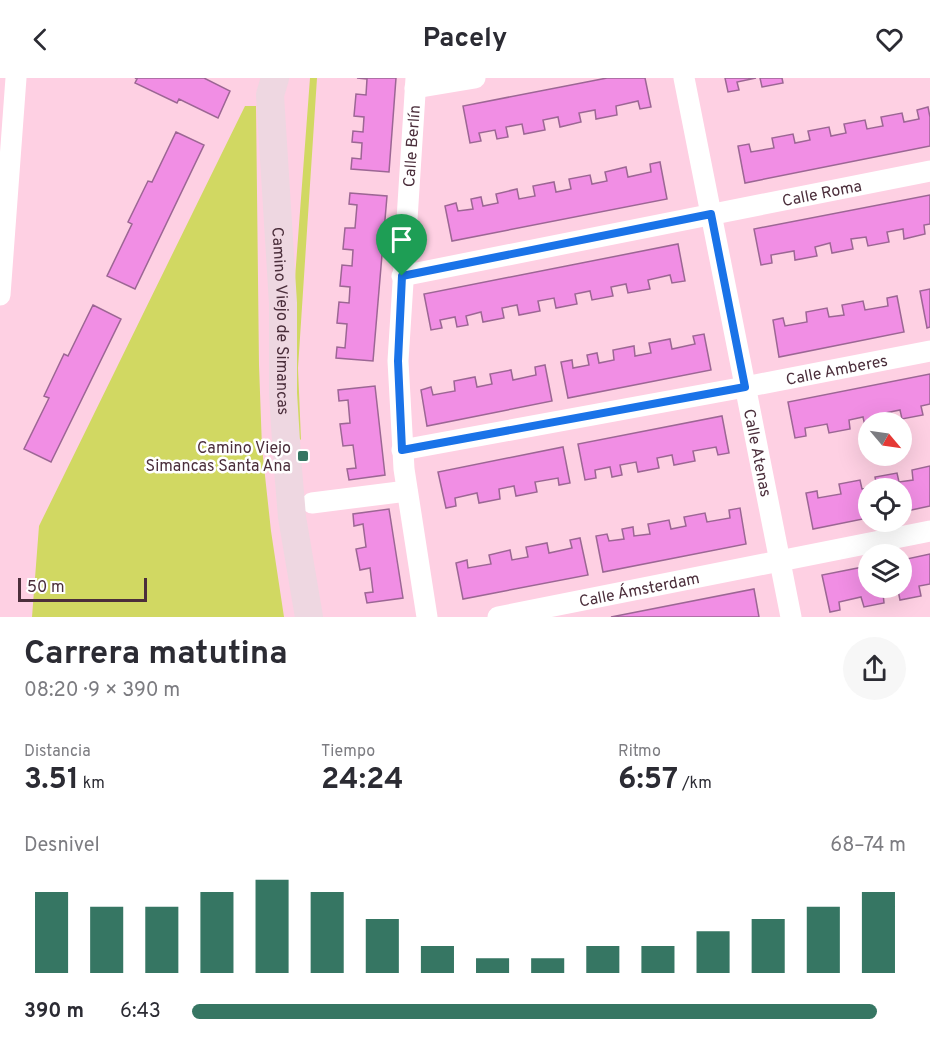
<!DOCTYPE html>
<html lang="es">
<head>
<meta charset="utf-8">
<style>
	:root { --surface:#fff; --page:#f7f7f7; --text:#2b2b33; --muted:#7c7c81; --accent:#367663 }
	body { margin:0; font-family:Overpass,sans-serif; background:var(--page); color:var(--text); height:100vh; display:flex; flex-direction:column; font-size:22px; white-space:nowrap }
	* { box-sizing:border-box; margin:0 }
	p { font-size:20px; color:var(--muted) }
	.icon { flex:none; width:33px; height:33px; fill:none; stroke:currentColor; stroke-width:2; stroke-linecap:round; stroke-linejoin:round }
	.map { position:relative; height:539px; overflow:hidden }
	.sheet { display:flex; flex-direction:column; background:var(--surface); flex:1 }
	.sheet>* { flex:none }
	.needle { width:39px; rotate:119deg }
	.fabs { position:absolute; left:858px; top:334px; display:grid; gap:12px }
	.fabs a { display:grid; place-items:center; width:54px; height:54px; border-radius:50%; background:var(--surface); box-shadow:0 6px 24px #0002; font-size:30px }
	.scale { position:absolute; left:18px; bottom:15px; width:129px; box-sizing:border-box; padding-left:6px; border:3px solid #4b2e3b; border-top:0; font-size:16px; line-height:21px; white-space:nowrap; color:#4b2e3b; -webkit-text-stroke:4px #fff; paint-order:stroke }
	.pin { position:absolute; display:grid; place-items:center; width:51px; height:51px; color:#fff; margin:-62px -26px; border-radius:50% 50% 50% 0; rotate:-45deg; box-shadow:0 0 6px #0007 }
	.pin .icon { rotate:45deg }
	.round { display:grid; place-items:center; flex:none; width:63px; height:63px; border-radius:32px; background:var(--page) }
	.head { display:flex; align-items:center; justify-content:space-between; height:102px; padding:0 24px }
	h1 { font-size:33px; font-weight:700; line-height:45px }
	.figures { display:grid; grid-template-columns:repeat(3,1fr); gap:9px; height:102px; padding:6px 24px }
	.figures div { display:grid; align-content:center }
	.figures b { font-size:30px; font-weight:700 }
	.figures small { font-size:16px; font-weight:400 }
	.figures p { font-size:16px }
	.chart { height:168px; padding:12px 24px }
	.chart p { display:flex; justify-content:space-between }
	.chart svg { width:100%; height:108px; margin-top:6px; stroke:var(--accent); stroke-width:6 }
	ul { padding:0 24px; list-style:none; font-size:20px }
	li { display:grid; grid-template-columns:96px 72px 1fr; align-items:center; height:45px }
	li i { height:15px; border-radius:8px; background:var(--accent) }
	header { display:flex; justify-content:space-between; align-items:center; height:78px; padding:0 24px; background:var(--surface); font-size:27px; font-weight:700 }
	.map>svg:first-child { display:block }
	.green { fill:#d1d862 }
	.building { fill:#f18ee4; stroke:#9c6694; stroke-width:1.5 }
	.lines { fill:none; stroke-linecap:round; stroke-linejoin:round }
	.street { stroke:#fff; stroke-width:21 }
	.secondary { stroke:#eed7e1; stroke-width:28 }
	.route-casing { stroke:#fff; stroke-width:12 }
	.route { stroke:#1a73e8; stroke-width:8 }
	.poi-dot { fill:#367663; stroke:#fff; stroke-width:2 }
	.labels { text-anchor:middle; stroke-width:5; stroke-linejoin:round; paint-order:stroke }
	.street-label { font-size:16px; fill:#4b2e3b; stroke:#fff }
	.poi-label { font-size:16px; fill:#4b2e3b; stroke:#fff; text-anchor:end }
</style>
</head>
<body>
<header><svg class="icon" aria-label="back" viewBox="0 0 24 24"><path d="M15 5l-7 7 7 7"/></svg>Pacely<svg class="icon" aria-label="heart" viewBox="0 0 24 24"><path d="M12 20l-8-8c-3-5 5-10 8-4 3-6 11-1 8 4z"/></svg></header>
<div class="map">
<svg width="930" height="539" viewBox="0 0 930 539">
	<rect width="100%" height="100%" fill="#fed0e3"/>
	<!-- green -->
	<path class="green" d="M310,0H317L298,290L301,362L292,354L293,227Z
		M245,28H256L259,287L262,370L271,453L284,539H32L39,448Z"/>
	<!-- building -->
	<path class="building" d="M135,0H204L230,13L218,40L179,21L177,25L135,5L137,1Z
		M357,0H396L389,94L351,91L352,80L361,81L362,65L352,64L353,53L363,54L364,39L354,38L356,16L366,17L367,1Z
		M607,0H645L651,29L640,31L638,23L616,28L617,37L596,41L595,32L579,35L581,44L560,49L558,39L543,42L545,52L524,56L522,46L506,49L508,59L497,61L495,52L479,55L481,63L470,65L463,28Z
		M725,0H756L737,4L739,12L728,14Z
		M760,0H782L783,5L762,9Z
		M928,29L930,39V68L745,105L738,68L749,66L751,74L774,70L772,60L793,56L795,65L810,62L808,53L829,49L831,58L846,55L844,46L865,42L867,51L883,48L881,39L902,35L904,44L919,41L917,32Z
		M176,54L204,67L135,211L107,198L132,146L128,144L148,103L152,104Z
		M660,84L667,121L452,163L445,128L456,125L458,133L473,131L471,121L481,119L483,128L498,125L496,116L517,111L519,121L535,118L533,108L554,104L556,114L571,111L569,101L590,97L592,106L607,103L605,94L626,89L628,99L651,94L650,86Z
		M350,115L387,118L373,283L336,280L337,269L345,270L347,246L337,245L339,224L349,225L350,209L340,208L342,187L352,188L353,172L343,171L345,150H355L357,127L349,126Z
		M930,117V146L924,147L925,156L904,161L903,151L887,154L889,164L868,168L866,159L851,161L853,171L832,175L830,165L815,169L817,178L795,182L794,173L771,177L772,185L761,187L754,151Z
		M678,166L685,203L672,205L670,197L648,202L650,211L628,215L626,206L611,209L613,218L592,222L590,213L575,216L577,226L556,230L554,220L538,223L540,233L519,237L517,227L502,230L504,240L483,244L481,234L466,238L468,247L457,249L455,239L440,242L442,250L431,252L424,216Z
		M930,211V249L927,250L920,213Z
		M897,218L904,254L779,279L773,242L783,240L785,248L807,244L806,234L827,230L829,239L844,237L842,227L863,223L865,232L888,228L887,220Z
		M93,227L121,241L51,384L24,371L49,320L44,318L64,276L68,278Z
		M704,256L711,292L568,320L561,284L572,282L573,290L589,287L587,277L597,275L599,285L614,282L613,272L634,268L635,278L651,275L649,265L670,261L672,271L695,266L693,258Z
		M545,287L552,323L427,348L421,312L431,309L433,317L455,313L454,303L475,299L477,309L492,306L490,296L511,292L513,302L536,297L535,289Z
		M930,296V326L921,328L923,337L902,341L900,332L885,335L887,344L868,345V348H865L863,339L849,342L850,351L829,355L827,346L805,350L806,358L795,360L788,324Z
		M375,308L385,397L349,402L347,391L356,390L353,367L343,368L340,346L350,345L348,322L339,323L338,312Z
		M722,338L729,375L718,377L716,369L693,373L695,383L674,387L672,377L657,380L659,390L638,394L636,384L620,387L622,397L612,399L610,389L595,392L596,400L585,402L578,366Z
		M563,369L570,405L559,407L558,400L535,404L537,414L516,418L514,408L499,411L500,421L479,425L477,415L455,420L456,428L446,430L438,394Z
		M930,388V428L902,434V411H868V440L813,451L806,415L817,413L818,420L841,416L839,406L860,402L862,411L877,409L875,399L897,395L899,404L913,402L912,392Z
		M740,430L746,466L603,494L596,458L607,456L609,463L624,461L622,451L633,449L634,458L650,456L648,446L669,442L671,451L686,448L684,439L705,435L707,444L730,440L729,432Z
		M389,431L403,520L367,525L365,515L373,514L370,490L360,492L356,471L366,469L363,446L354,448L353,436Z
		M580,460L588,497L463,521L456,485L467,482L468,490L491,486L489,477L510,472L512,482L528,479L526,469L547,465L549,475L572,470L570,462Z
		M930,476V506L919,508L921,518L900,522L898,512L883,515L884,525L864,529L861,519L839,524L840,532L830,534L822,497L868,488V510H902V482Z
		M754,511L759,539H611Z"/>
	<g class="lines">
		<!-- street -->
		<g class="street">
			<path d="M416,0L398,283L404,391L427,539"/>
			<path id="s1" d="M684,0L791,539"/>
			<path d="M415,10L475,0"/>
			<path id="s2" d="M402,198L930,93"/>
			<path d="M0,217L16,0"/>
			<path id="s3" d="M402,372L745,309L930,273"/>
			<path d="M312,425L407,413"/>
			<path id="s4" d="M498,539L930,453"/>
		</g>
		<!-- secondary -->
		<path class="secondary" id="s5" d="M275,0L270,17L283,225V315L287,379L292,439L309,539"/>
	</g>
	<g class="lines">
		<!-- route casing -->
		<g class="route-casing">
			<path id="route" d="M711,136L745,309L402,372L398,283L402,198Z"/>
		</g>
		<!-- route -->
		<use href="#route" class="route"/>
	</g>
	<!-- markers -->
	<rect class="poi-dot" x="297" y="372" width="12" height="12" rx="3"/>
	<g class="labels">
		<!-- street labels -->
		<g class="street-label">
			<text transform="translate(411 68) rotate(-86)" y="6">Calle Berlín</text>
			<text dy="6" stroke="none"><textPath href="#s2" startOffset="428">Calle Roma</textPath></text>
			<text dy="6" stroke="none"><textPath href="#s5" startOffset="244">Camino Viejo de Simancas</textPath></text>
			<text dy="6" stroke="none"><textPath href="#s3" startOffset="442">Calle Amberes</textPath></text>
			<text dy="6" stroke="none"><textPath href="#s1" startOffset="382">Calle Atenas</textPath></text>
			<text dy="6" stroke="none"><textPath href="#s4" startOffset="144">Calle Ámsterdam</textPath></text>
		</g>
		<!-- poi labels -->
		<g class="poi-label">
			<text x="291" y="375">Camino Viejo<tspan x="291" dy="18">Simancas Santa Ana</tspan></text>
		</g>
	</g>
</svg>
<div class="fabs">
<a><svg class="needle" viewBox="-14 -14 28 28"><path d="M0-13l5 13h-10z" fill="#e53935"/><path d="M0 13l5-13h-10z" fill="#7c7c81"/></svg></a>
<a><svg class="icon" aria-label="locate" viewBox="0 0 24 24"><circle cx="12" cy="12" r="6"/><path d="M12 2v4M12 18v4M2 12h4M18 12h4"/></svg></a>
<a><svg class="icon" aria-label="layers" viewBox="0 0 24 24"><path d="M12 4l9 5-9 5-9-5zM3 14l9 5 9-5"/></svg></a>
</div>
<div class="scale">50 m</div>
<div class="pin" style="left:402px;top:198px;background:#1e9e55"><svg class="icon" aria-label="arrive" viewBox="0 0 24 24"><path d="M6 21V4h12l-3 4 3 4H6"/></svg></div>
</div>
<section class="sheet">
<div class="head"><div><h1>Carrera matutina</h1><p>08:20 · 9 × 390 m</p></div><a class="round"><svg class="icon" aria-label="share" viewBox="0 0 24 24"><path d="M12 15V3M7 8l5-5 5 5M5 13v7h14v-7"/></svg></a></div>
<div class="figures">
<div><p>Distancia</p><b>3.51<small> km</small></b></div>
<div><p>Tiempo</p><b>24:24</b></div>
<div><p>Ritmo</p><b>6:57<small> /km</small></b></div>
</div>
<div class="chart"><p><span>Desnivel</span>68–74 m</p>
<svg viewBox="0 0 160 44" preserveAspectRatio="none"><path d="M5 44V11M15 44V17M25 44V17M35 44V11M45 44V6M55 44V11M65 44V22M75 44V33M85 44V38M95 44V38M105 44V33M115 44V33M125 44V27M135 44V22M145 44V17M155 44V11"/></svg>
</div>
<ul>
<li><b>390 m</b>6:43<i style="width:96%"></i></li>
</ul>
</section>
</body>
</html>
